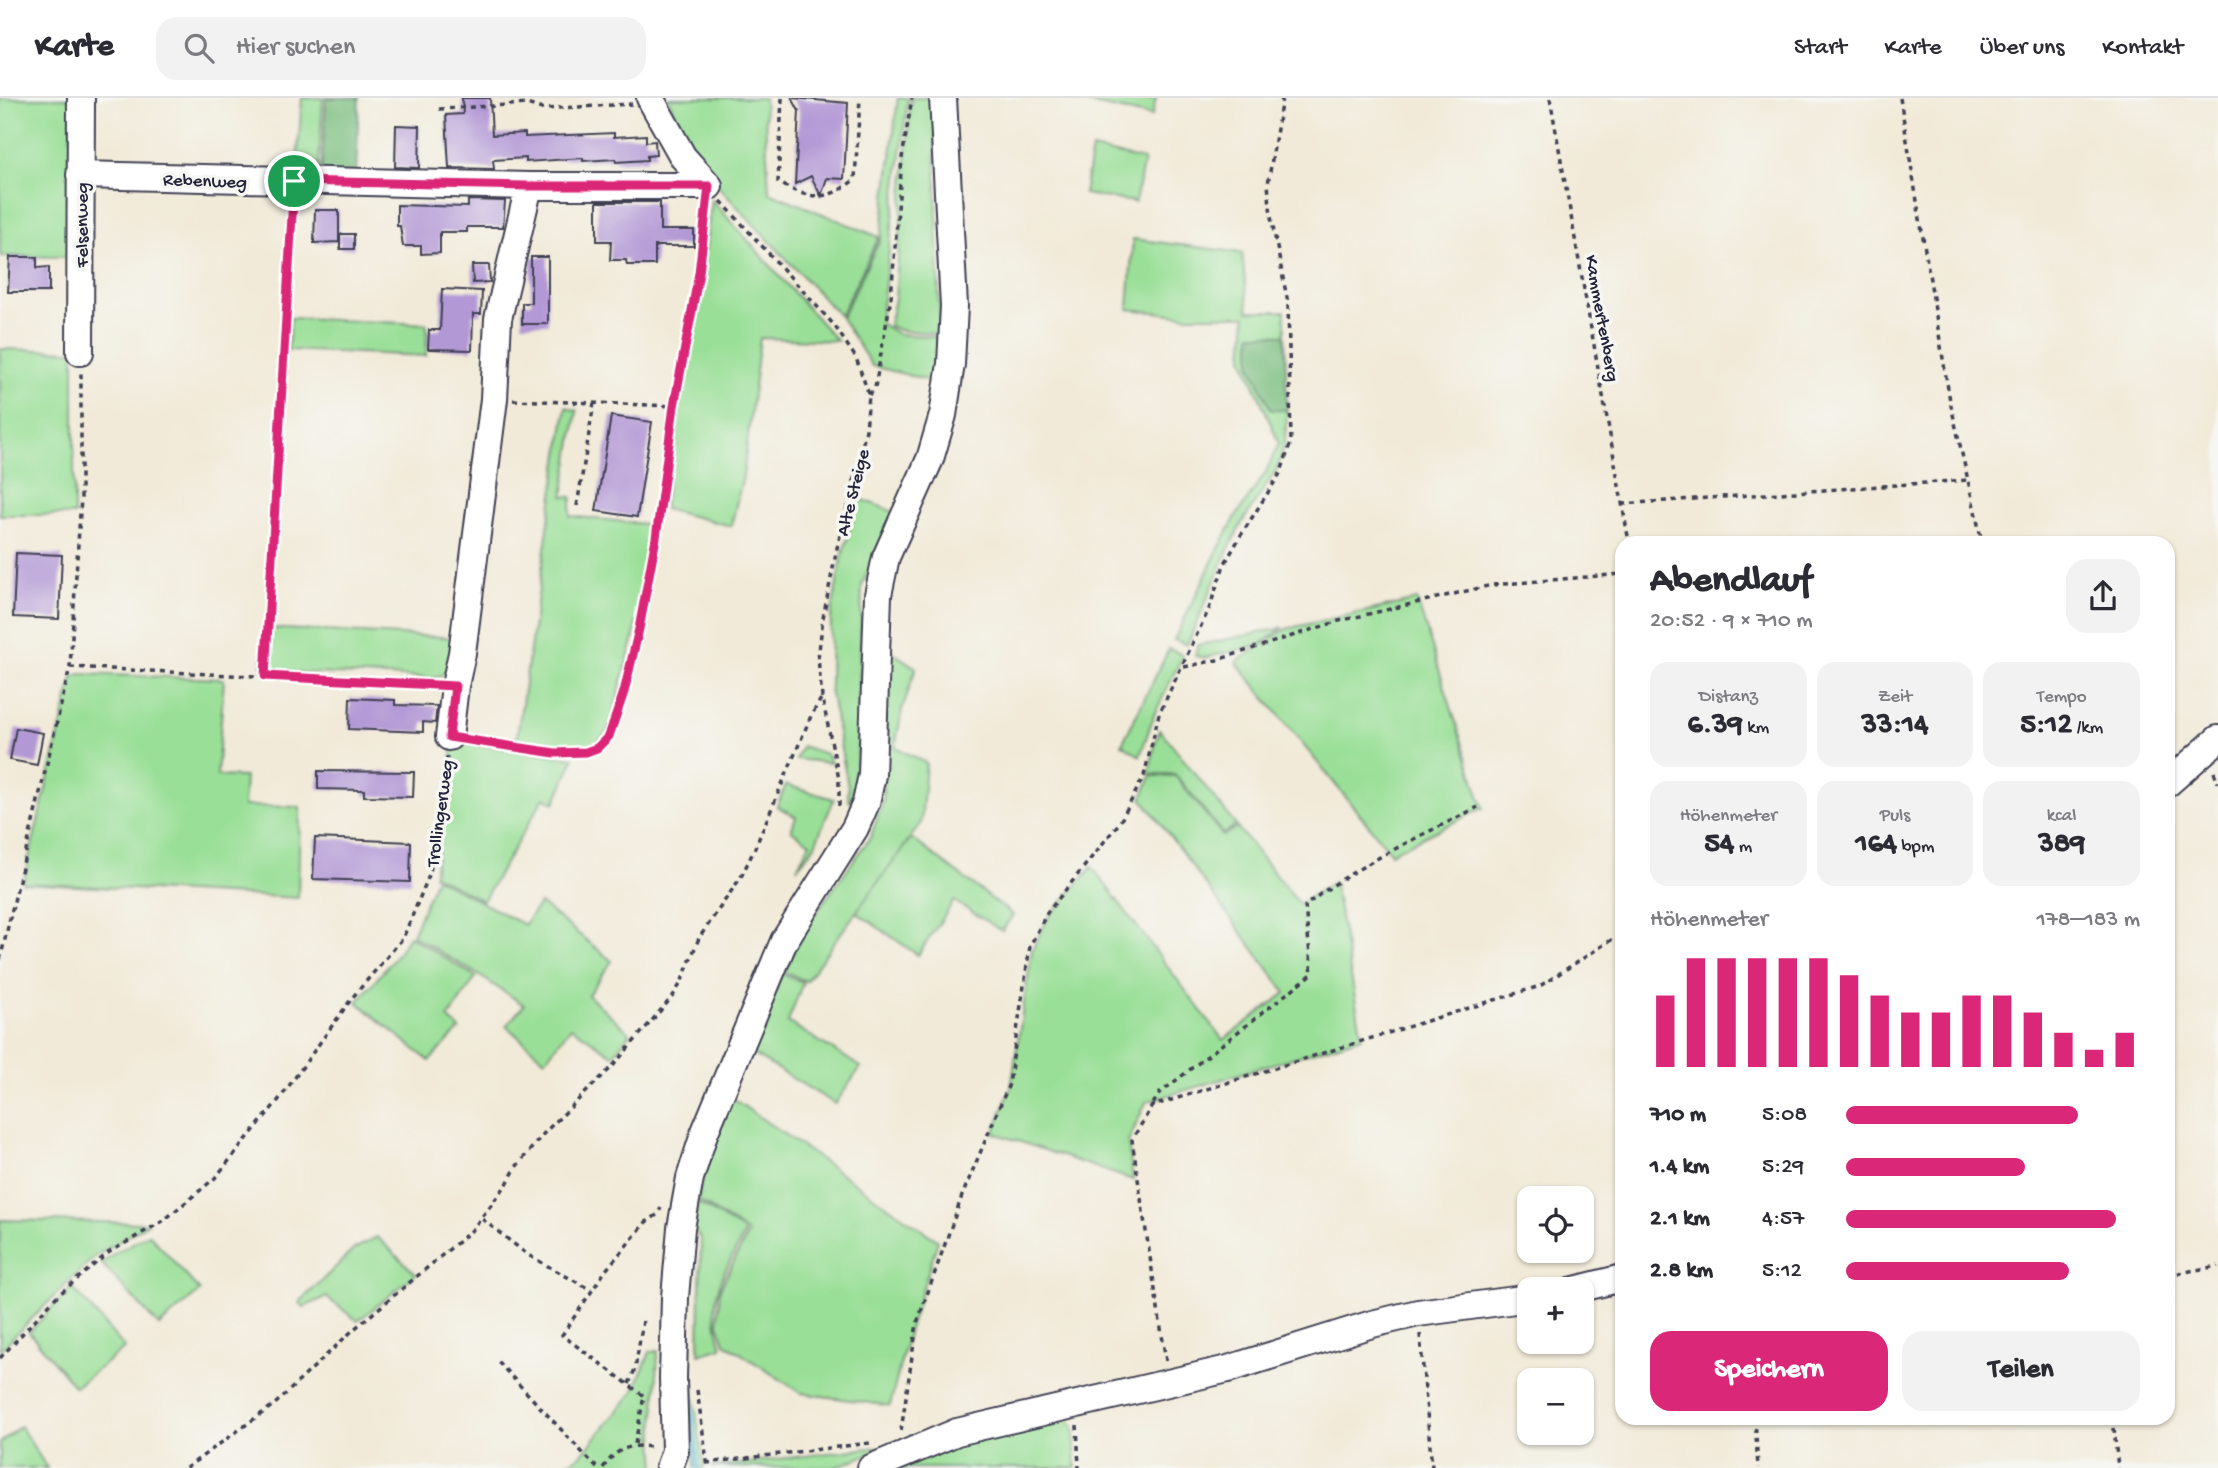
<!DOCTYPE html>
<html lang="de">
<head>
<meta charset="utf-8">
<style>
	:root { --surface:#fff; --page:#f2f2f3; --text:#2b2b33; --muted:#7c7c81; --line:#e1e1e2; --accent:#db2777 }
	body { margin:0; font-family:"Gochi Hand",sans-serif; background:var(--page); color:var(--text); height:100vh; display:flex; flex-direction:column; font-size:26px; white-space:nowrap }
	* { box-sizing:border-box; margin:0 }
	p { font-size:23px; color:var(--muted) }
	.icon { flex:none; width:38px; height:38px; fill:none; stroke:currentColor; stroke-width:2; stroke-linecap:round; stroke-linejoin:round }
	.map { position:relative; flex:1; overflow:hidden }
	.details { position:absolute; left:1615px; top:438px; width:560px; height:889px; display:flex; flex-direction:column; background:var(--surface); border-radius:21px; box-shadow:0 2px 5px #0004 }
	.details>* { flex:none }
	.controls { position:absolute; left:1517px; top:1088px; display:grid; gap:14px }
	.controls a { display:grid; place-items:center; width:77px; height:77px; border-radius:14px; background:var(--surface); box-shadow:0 2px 5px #0004; font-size:35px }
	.pin { position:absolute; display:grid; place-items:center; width:60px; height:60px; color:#fff; margin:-30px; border:4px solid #fff; border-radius:50%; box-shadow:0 2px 7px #0007 }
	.round { display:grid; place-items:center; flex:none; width:74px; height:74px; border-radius:21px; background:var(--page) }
	.summary { display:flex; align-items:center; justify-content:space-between; height:119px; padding:0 35px }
	h1 { font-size:38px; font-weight:800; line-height:52px }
	.figures { display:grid; grid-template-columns:repeat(3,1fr); gap:10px; height:119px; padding:7px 35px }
	.figures div { display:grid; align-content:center; border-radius:18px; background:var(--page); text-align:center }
	.figures b { font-size:30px; font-weight:800 }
	.figures small { font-size:19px; font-weight:400 }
	.figures p { font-size:19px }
	.chart { height:196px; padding:14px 35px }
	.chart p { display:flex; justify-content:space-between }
	.chart svg { width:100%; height:126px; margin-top:7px; stroke:var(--accent); stroke-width:6 }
	.button { display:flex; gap:14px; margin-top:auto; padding:14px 35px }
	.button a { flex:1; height:80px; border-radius:21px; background:var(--accent); color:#fff; font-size:28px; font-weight:800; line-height:80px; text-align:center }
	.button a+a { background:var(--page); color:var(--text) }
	ul { padding:0 35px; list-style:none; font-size:23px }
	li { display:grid; grid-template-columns:112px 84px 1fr; align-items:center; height:52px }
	li i { height:18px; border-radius:9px; background:var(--accent) }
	header { display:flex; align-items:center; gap:42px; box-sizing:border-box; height:98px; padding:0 35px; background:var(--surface); border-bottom:2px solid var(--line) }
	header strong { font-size:33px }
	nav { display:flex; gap:38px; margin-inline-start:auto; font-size:24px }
	.search { width:490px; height:63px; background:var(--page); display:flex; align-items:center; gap:18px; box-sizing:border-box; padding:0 24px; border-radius:21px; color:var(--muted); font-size:26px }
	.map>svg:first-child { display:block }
	.green { fill:#9adf97; stroke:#5e8069; stroke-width:2 }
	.forest { fill:#7bbe80; stroke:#4e705e; stroke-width:2 }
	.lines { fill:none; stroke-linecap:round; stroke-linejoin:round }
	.stream { stroke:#48a9c8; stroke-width:5 }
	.building { fill:#b298d5 }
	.minor-casing { stroke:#414053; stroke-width:30 }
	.path { stroke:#414053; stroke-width:3.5; stroke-dasharray:5 5; stroke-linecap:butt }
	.minor { stroke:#fff; stroke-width:26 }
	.route-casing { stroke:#fff; stroke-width:14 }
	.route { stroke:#db2777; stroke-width:9 }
	.labels { text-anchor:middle; stroke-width:7; stroke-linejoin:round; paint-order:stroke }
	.street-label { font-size:19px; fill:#22223b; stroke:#f6f6f2 }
</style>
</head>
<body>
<header>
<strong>Karte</strong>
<div class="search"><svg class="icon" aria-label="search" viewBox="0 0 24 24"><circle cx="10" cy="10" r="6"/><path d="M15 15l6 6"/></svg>Hier suchen</div>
<nav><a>Start</a><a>Karte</a><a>Über uns</a><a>Kontakt</a></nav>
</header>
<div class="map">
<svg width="2218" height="1370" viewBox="0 0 2218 1370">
	<rect width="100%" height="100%" fill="#f6f6f2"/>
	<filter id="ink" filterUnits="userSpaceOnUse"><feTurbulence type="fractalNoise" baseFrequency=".0143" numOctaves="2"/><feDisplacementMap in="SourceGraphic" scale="14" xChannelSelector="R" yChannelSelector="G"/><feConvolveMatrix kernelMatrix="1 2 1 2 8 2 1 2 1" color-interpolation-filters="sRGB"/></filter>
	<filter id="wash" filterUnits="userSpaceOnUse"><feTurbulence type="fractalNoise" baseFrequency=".00686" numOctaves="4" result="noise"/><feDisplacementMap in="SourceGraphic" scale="28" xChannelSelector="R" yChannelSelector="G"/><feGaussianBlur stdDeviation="1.57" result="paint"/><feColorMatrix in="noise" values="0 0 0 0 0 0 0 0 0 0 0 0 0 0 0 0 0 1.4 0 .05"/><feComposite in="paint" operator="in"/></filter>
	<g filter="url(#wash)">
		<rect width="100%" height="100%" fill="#f1ead8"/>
		<!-- green -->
		<path class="green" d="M0,0H72L73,159L0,158Z
			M302,0H323L318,80H296Z
			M668,0H764L769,94L879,139L840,218L715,85L681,28Z
			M898,0H908L880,225L898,236L938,239L935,284L872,268L841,220L881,140Z
			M911,0H934L940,236L899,232L889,228L895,201Z
			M1062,0H1156L1152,18Z
			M1092,51L1144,62L1135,104L1084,96Z
			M712,102L837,243L760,240L743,378L731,428L664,411L677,308L702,172Z
			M1133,141L1242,155L1248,213H1285V237H1251V267L1271,311L1287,312L1285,344L1278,369L1242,425L1228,452L1187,547L1174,542L1219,450L1235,420L1266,374L1279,345L1243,260L1246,218H1188L1128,211Z
			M290,220L427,226L426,258L288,252Z
			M0,251L74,253V417H0Z
			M566,309L577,313L563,398L572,399L570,418L652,427L634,539L608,633C602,639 595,648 586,651C568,657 535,649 516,646Z
			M858,400L894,414L862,487L857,660L851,704L848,700V689L830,591L831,520L840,467Z
			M1417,502L1483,710L1391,755L1236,564L1286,531Z
			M264,530L460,540L446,575L434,580L262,573Z
			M1283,530L1259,547L1204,560L1195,558L1198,547Z
			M886,550L916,570L902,612L895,649L926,665L921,725L806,883L785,874L801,836L871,738L883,703Z
			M1169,551L1183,557L1154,617L1140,658L1122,646Z
			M80,576L224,581L217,678L245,679L243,708L300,709L298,800L23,785L73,579Z
			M1160,632L1236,727L1223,736L1175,676H1149L1155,646Z
			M454,644L574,660L555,705L544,699L483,803L434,777Z
			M802,648L826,656L831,665L796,661Z
			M1151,678H1175L1223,738L1237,729L1299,806L1334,784L1362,939L1146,1004L1128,1044L1133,1082L994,1035L1011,989L1032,852L1048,820L1092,769L1223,942L1286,895L1142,700Z
			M786,687L834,701L814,749L797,770L810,745L791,732L796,719L777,708Z
			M911,740L1013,817L1002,833L954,803L918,857L856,814Z
			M436,780L524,827L540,805L612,863L588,897L630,935L613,957L571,929L545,962L506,928L524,907L480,878L412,837Z
			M409,838L476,879L448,920L460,931L429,963L357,904L393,862Z
			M782,876L803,884L788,924L861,969L835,1006L751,955Z
			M732,1000L938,1143L909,1231L890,1308L801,1295L725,1245L718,1226L720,1191L748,1135L698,1102L707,1061Z
			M698,1105L745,1134C723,1179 705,1198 722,1249L699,1256L701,1141L691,1130Z
			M0,1122L148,1125L93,1160L0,1252Z
			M149,1136L200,1193L159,1228L102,1166L115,1155Z
			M377,1139L416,1176L358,1223L326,1199L304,1209L299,1205L354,1151Z
			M72,1189L125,1250L75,1289L29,1234Z
			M686,1219L688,1256L704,1370H695L683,1278Z
			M658,1253L654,1340L656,1370H558L581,1357L633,1295L650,1254Z
			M1066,1319L1074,1330L1076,1370H892L958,1343Z
			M20,1328L47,1370H0V1345Z
			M879,1349L882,1351L833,1370L711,1369Z"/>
		<!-- forest -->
		<path class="forest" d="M326,0H359L356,81L321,80Z
			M1251,236L1285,237L1287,312H1271L1251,267Z"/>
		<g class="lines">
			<!-- stream -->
			<path class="stream" d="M686,1269L698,1370"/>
		</g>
		<g id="blocks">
			<!-- building -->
			<path class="building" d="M462,0H490L492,37L525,35V39L614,35V39L646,37V44L655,43L656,57L647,58V62L616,64L615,61L583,63V60L526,64V60L510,61L493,62L494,71L449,70L446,17L463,16Z
				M792,0L848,5L844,81L827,80L821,98L811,78L795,86L799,13Z
				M396,27L420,28L419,70L395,69Z
				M468,102L505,103L503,129H467V134H440V155L421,156V148H403L400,128H397V107L468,109Z
				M597,104H660V132H694V148H655V167H627L626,162H610L611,143H597Z
				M315,112H339V144L314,145Z
				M340,136H354V151H340Z
				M10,159H37V170L49,169V194H8Z
				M531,159H548V226H522V205H531Z
				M472,167H489L490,184L473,185Z
				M442,191L482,193L481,216H473L472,252L428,251L429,232H440Z
				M611,318L652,324L637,419L596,413Z
				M16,455L62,457L59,521L13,519Z
				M350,600L395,602V607L437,608L435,625L423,624V634L349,631Z
				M16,630L43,635L37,667L10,662Z
				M318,673L414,674L413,699L364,698V692L318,691Z
				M315,740L411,744L410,784L313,781Z"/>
		</g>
	</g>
	<g filter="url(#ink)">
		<use href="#blocks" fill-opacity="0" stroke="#414053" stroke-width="2"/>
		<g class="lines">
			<!-- minor casing -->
			<g class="minor-casing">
				<path id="minor" d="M650,0L683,59L709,88
					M80,77L529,88H709
					M80,254L81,0
					M449,639L455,588L462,555L494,301L498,221L529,88
					M2168,685L2218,641
					M1574,1192L1622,1180
					M669,1370L675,1353L673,1280L675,1199L681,1130L690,1080L704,1036L784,843L855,730L866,705L872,677L878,497L886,459L930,361L943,317L951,266L954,208L943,0
					M871,1370L957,1334L1228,1271L1372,1226L1418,1215L1530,1200"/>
			</g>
			<!-- path -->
			<path class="path" d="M782,0L778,84C808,102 828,104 855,81L860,0
				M1550,0L1629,444
				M1900,0L1950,303L1982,444
				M439,11L527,6L542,11L632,6
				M721,103L834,227L856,260L869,297L866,332L837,450L823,520L818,560L822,599L839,681V711
				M869,297L875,289L891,200L902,60L912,0
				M513,302L673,308
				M1622,406L1968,382
				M577,408L594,305
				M70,569L435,587
				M1184,569L1217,562L1339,523L1492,487L1622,476
				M266,578L293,103
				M471,642C498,646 575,664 596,650C637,623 664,364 674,306C681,263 692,220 699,176C703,153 704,130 707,107
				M2214,674L2218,685
				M0,862L70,569L81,400V274
				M1153,1006L1160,995L1312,876L1305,808C1352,769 1423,737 1478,709
				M482,1121L528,1157L591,1192
				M2168,1177L2218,1168
				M1420,1236L1432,1370
				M0,1260L56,1199L108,1155L163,1123L215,1080L281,999L352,900L403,840L430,775L447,659
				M1166,1263L1132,1042L1152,1008L1540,888L1622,835
				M498,1264L597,1370
				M629,1286L635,1271L643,1223
				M697,1292L708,1370
				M1755,1320L1758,1370
				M2113,1320L2118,1370
				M1077,1327L1079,1370
				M901,1333L917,1225L962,1098L1009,986L1030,848L1047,815L1120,724L1144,678L1159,616L1209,511L1224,467L1241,437L1281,374L1291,344L1288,205L1271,119L1268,86L1282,0
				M635,1346L644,1298L562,1237L606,1172L646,1124L657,1117L661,1110
				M706,1365L870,1345
				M186,1370L275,1306L353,1232L471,1133L507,1086L516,1069L545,1034L612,969L673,898L681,885L699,840L741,779L754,752L811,618L822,599
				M603,1370C617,1350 629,1346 653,1349"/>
			<!-- minor -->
			<use href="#minor" class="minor"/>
		</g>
	</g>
	<g class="lines" filter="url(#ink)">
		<!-- route casing -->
		<g class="route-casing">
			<path id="route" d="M294,83L529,88H709L699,175L674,308L656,440L639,531L624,594L609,638L597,650L586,654L555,655L449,639L455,588L265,578Z"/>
		</g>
		<!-- route -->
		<use href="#route" class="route"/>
	</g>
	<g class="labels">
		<!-- street labels -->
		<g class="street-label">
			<text transform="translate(205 81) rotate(2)" y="7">Rebenweg</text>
			<text transform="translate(80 127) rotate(-90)" y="7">Felsenweg</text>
			<text transform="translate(1604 220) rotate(80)" y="7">Kammertenberg</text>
			<text transform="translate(851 394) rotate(-76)" y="7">Alte Steige</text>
			<text transform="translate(438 715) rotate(-82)" y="7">Trollingerweg</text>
		</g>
	</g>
</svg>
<div class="controls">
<a><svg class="icon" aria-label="locate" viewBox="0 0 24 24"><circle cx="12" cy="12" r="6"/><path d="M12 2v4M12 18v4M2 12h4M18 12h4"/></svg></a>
<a>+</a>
<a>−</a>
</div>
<div class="pin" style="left:294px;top:83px;background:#1e9e55"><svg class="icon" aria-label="arrive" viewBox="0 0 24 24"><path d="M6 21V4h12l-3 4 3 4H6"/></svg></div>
<section class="details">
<div class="summary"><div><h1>Abendlauf</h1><p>20:52 · 9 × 710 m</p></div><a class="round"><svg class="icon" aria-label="share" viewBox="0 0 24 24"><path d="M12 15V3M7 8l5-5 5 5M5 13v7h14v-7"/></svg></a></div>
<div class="figures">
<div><p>Distanz</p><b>6.39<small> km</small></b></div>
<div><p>Zeit</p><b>33:14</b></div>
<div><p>Tempo</p><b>5:12<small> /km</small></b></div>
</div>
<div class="figures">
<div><p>Höhenmeter</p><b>54<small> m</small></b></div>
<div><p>Puls</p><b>164<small> bpm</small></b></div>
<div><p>kcal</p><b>389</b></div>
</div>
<div class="chart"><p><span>Höhenmeter</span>178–183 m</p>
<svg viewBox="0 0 160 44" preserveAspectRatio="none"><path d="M5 44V19M15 44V6M25 44V6M35 44V6M45 44V6M55 44V6M65 44V12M75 44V19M85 44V25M95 44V25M105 44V19M115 44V19M125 44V25M135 44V32M145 44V38M155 44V32"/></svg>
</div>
<ul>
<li><b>710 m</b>5:08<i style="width:79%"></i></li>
<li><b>1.4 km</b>5:29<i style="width:61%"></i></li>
<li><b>2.1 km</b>4:57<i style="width:92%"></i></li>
<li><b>2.8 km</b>5:12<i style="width:76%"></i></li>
</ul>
<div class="button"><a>Speichern</a><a>Teilen</a></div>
</section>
</div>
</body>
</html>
